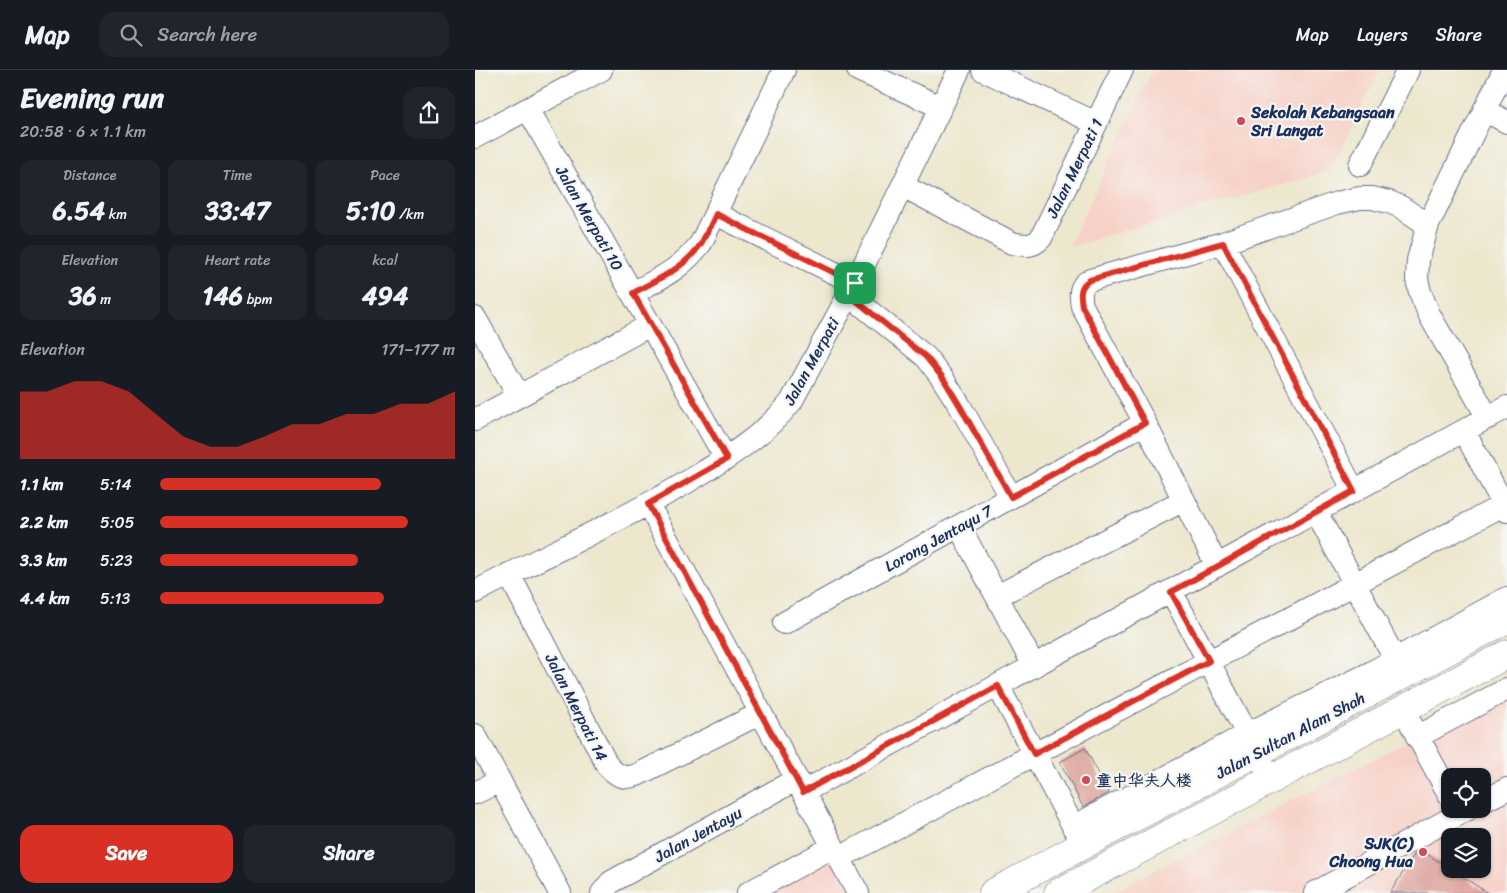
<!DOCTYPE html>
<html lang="en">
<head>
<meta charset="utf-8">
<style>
	:root { --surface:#171b24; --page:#20242c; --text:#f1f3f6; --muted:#9ea1a6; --line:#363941; --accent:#d93025 }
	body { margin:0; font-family:Sriracha,"LXGW WenKai TC",sans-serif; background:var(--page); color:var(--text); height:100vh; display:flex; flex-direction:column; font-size:19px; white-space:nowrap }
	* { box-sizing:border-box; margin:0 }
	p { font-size:16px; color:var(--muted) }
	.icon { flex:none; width:28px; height:28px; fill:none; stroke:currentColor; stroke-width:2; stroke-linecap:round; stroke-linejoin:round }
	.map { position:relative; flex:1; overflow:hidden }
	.side { display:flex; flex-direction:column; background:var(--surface); width:475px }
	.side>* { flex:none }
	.buttons { position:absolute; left:966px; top:698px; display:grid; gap:10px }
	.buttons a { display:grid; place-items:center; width:50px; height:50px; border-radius:10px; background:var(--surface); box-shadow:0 1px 4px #0004; font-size:25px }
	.pin { position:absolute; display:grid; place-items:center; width:42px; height:42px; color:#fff; margin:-21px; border-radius:10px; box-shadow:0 2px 8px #0006 }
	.round { display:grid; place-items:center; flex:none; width:52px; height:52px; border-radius:15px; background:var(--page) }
	.headline { display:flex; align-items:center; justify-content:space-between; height:85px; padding:0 20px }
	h1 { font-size:28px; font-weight:700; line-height:38px }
	.stats { display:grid; grid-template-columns:repeat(3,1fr); gap:8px; height:85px; padding:5px 20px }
	.stats div { display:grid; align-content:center; border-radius:12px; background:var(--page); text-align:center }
	.stats b { font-size:25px; font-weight:700 }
	.stats small { font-size:14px; font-weight:400 }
	.stats p { font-size:14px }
	.chart { height:140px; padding:10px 20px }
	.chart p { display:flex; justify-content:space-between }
	.chart svg { width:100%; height:90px; margin-top:5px; fill:var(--accent); opacity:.7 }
	.button { display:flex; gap:10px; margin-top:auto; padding:10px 20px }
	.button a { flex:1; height:58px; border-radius:15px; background:var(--accent); color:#fff; font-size:20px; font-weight:700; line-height:58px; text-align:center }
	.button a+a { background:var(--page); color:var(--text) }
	ul { padding:0 20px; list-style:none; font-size:16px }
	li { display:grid; grid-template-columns:80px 60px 1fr; align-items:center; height:38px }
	li i { height:12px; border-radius:6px; background:var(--accent) }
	header { display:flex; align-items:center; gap:30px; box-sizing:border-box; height:70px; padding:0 25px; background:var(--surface); border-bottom:1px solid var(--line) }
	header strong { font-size:24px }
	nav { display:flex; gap:28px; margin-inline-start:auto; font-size:18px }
	.search { width:350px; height:45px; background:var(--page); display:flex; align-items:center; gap:12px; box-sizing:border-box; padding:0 18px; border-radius:15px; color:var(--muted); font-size:19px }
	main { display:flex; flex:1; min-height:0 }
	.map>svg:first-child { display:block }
	.built { fill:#f7d1c7; fill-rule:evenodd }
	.building { fill:#dc9e98 }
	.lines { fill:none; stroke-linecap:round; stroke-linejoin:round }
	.minor-casing { stroke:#646f85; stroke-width:24 }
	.highway-casing { stroke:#646f85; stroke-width:29 }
	.minor { stroke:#fff; stroke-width:22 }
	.highway { stroke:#fff; stroke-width:28 }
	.route-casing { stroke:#fff; stroke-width:10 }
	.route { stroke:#d93025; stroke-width:6 }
	.poi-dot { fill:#d1495b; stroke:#f6f6f2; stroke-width:2 }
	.labels { text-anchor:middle; stroke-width:4.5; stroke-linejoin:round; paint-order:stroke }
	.poi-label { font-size:16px; font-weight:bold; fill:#1b2f5e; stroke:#f6f6f2; text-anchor:start }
	.street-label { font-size:16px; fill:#1b2f5e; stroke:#f6f6f2 }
</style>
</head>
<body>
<header>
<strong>Map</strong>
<div class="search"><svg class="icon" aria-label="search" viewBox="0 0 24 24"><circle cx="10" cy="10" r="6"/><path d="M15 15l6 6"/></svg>Search here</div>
<nav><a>Map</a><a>Layers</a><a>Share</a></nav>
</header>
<main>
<section class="side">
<div class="headline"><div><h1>Evening run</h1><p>20:58 · 6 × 1.1 km</p></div><a class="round"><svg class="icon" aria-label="share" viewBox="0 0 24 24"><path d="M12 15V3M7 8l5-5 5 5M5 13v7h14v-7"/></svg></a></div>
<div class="stats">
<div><p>Distance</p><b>6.54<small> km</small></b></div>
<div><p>Time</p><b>33:47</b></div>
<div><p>Pace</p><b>5:10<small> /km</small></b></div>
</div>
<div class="stats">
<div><p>Elevation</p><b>36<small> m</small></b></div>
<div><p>Heart rate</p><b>146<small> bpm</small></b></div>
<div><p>kcal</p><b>494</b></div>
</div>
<div class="chart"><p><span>Elevation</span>171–177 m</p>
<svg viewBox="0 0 160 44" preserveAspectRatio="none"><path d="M0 44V11L10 11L20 6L30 6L40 11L50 22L60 33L70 38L80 38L90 33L100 27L110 27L120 22L130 22L140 17L150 17L160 11V44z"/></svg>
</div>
<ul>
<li><b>1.1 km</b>5:14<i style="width:75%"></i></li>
<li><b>2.2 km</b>5:05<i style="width:84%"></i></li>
<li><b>3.3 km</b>5:23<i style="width:67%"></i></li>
<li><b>4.4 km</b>5:13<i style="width:76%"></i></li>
</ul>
<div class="button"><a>Save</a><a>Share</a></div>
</section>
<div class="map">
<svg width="1032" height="823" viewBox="0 0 1032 823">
	<rect width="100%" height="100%" fill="#f6f6f2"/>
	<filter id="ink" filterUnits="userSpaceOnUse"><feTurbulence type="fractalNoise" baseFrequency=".02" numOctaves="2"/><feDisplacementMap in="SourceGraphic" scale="10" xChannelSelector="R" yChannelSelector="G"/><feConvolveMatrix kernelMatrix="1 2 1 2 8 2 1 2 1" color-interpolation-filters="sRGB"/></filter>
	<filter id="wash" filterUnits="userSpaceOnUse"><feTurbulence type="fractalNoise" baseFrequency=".0096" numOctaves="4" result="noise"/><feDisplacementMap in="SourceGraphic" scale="20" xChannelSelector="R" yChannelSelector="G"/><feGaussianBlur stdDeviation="1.12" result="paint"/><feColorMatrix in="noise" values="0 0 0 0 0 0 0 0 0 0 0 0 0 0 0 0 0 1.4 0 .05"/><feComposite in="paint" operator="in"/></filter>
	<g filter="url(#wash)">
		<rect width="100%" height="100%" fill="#ede7ce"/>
		<!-- built -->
		<path class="built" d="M677,0H905L855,101L594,177Z
			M1032,621V717L1008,730V706H975V739L835,823H635Z
			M1032,725V823H844ZM975,766H1008V799H975Z
			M355,783L377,823H281Z"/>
		<g id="blocks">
			<!-- building -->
			<path class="building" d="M610,678L634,723L608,737L585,692Z
				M946,780L975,799L1013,823H915L940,783Z"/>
		</g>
	</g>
	<g filter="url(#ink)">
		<use href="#blocks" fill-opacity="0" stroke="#646f85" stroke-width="1"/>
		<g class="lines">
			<!-- minor casing -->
			<g class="minor-casing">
				<path id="minor" d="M383,0L466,37
					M508,0L621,53
					M53,39L251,389
					M1009,40L1032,52
					M0,67L126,0
					M885,95L933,0
					M428,116L537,173C549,175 557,178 566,168L647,0
					M241,144L380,213
					M748,173L879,421
					M158,223C187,207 205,200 226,173L309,0
					M373,224L451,287L467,308L485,336L536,427
					M0,248L44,326
					M1013,348L955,246L945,222L942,209L943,190L953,155L1029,0
					M0,350L175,255
					M989,361L1032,441
					M173,434L383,823
					M841,442L920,589
					M484,456L559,596
					M742,496L670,353L607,236C605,224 604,216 615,210L748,173L862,133L885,128H897L914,132L926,137L953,155
					M34,504L132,695C141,705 148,710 162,705L286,643
					M696,521L796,709
					M0,522C69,486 140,454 207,415C247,391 287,368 316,332L380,213L484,0
					M522,526L709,430
					M309,553L670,353
					M523,616L605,769
					M936,654L975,726
					M0,665L85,823
					M942,667L1032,619
					M328,722L1032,337
					M0,723L25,711
					M1008,731L1032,719
					M598,757L772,664L897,602L1032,528
					M364,788L1032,433
					M127,823L136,812L322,709
					M273,823L358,777
					M840,823L993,739"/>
			</g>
			<!-- highway casing -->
			<g class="highway-casing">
				<path id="highway" d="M518,823L1032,549
					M583,823L1032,584"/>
			</g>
			<!-- minor -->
			<use href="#minor" class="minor"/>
			<!-- highway -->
			<use href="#highway" class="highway"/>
		</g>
	</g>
	<g class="lines" filter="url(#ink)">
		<!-- route casing -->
		<g class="route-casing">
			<path id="route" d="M241,144L380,213L373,224L451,287L468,308L485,336L536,427L670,353L607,236C605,224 604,216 615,210L748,173L879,421L696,522L734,591L559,684L523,616L328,722L173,434L252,389L158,223C183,209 211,198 227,172C232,163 237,153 241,144Z"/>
		</g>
		<!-- route -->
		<use href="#route" class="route"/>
	</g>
	<!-- markers -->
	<g class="poi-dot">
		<circle cx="766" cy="51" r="5"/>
		<circle cx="611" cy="710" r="5"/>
		<circle cx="948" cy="782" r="5"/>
	</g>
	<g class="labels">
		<!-- poi labels -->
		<g class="poi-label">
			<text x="776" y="48">Sekolah Kebangsaan<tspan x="776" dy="18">Sri Langat</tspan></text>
			<text x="621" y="716">童中华夫人楼</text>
			<text x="938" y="779" text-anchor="end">SJK(C)<tspan x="938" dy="18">Choong Hua</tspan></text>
		</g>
		<!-- street labels -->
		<g class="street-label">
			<text transform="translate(599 98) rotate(-64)" y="6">Jalan Merpati 1</text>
			<text transform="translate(115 148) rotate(60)" y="6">Jalan Merpati 10</text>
			<text transform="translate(336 291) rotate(-61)" y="6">Jalan Merpati</text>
			<text transform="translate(463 468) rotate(-29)" y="6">Lorong Jentayu 7</text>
			<text transform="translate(102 637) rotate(63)" y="6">Jalan Merpati 14</text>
			<text transform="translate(815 665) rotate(-28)" y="6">Jalan Sultan Alam Shah</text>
			<text transform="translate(223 764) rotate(-29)" y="6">Jalan Jentayu</text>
		</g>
	</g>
</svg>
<div class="buttons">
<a><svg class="icon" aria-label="locate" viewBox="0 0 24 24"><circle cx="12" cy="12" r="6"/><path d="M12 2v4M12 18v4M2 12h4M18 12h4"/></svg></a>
<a><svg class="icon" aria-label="layers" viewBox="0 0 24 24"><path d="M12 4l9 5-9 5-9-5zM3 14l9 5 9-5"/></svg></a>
</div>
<div class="pin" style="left:380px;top:213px;background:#1e9e55"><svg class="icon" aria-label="arrive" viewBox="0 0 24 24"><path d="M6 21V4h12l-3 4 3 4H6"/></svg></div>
</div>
</main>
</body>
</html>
